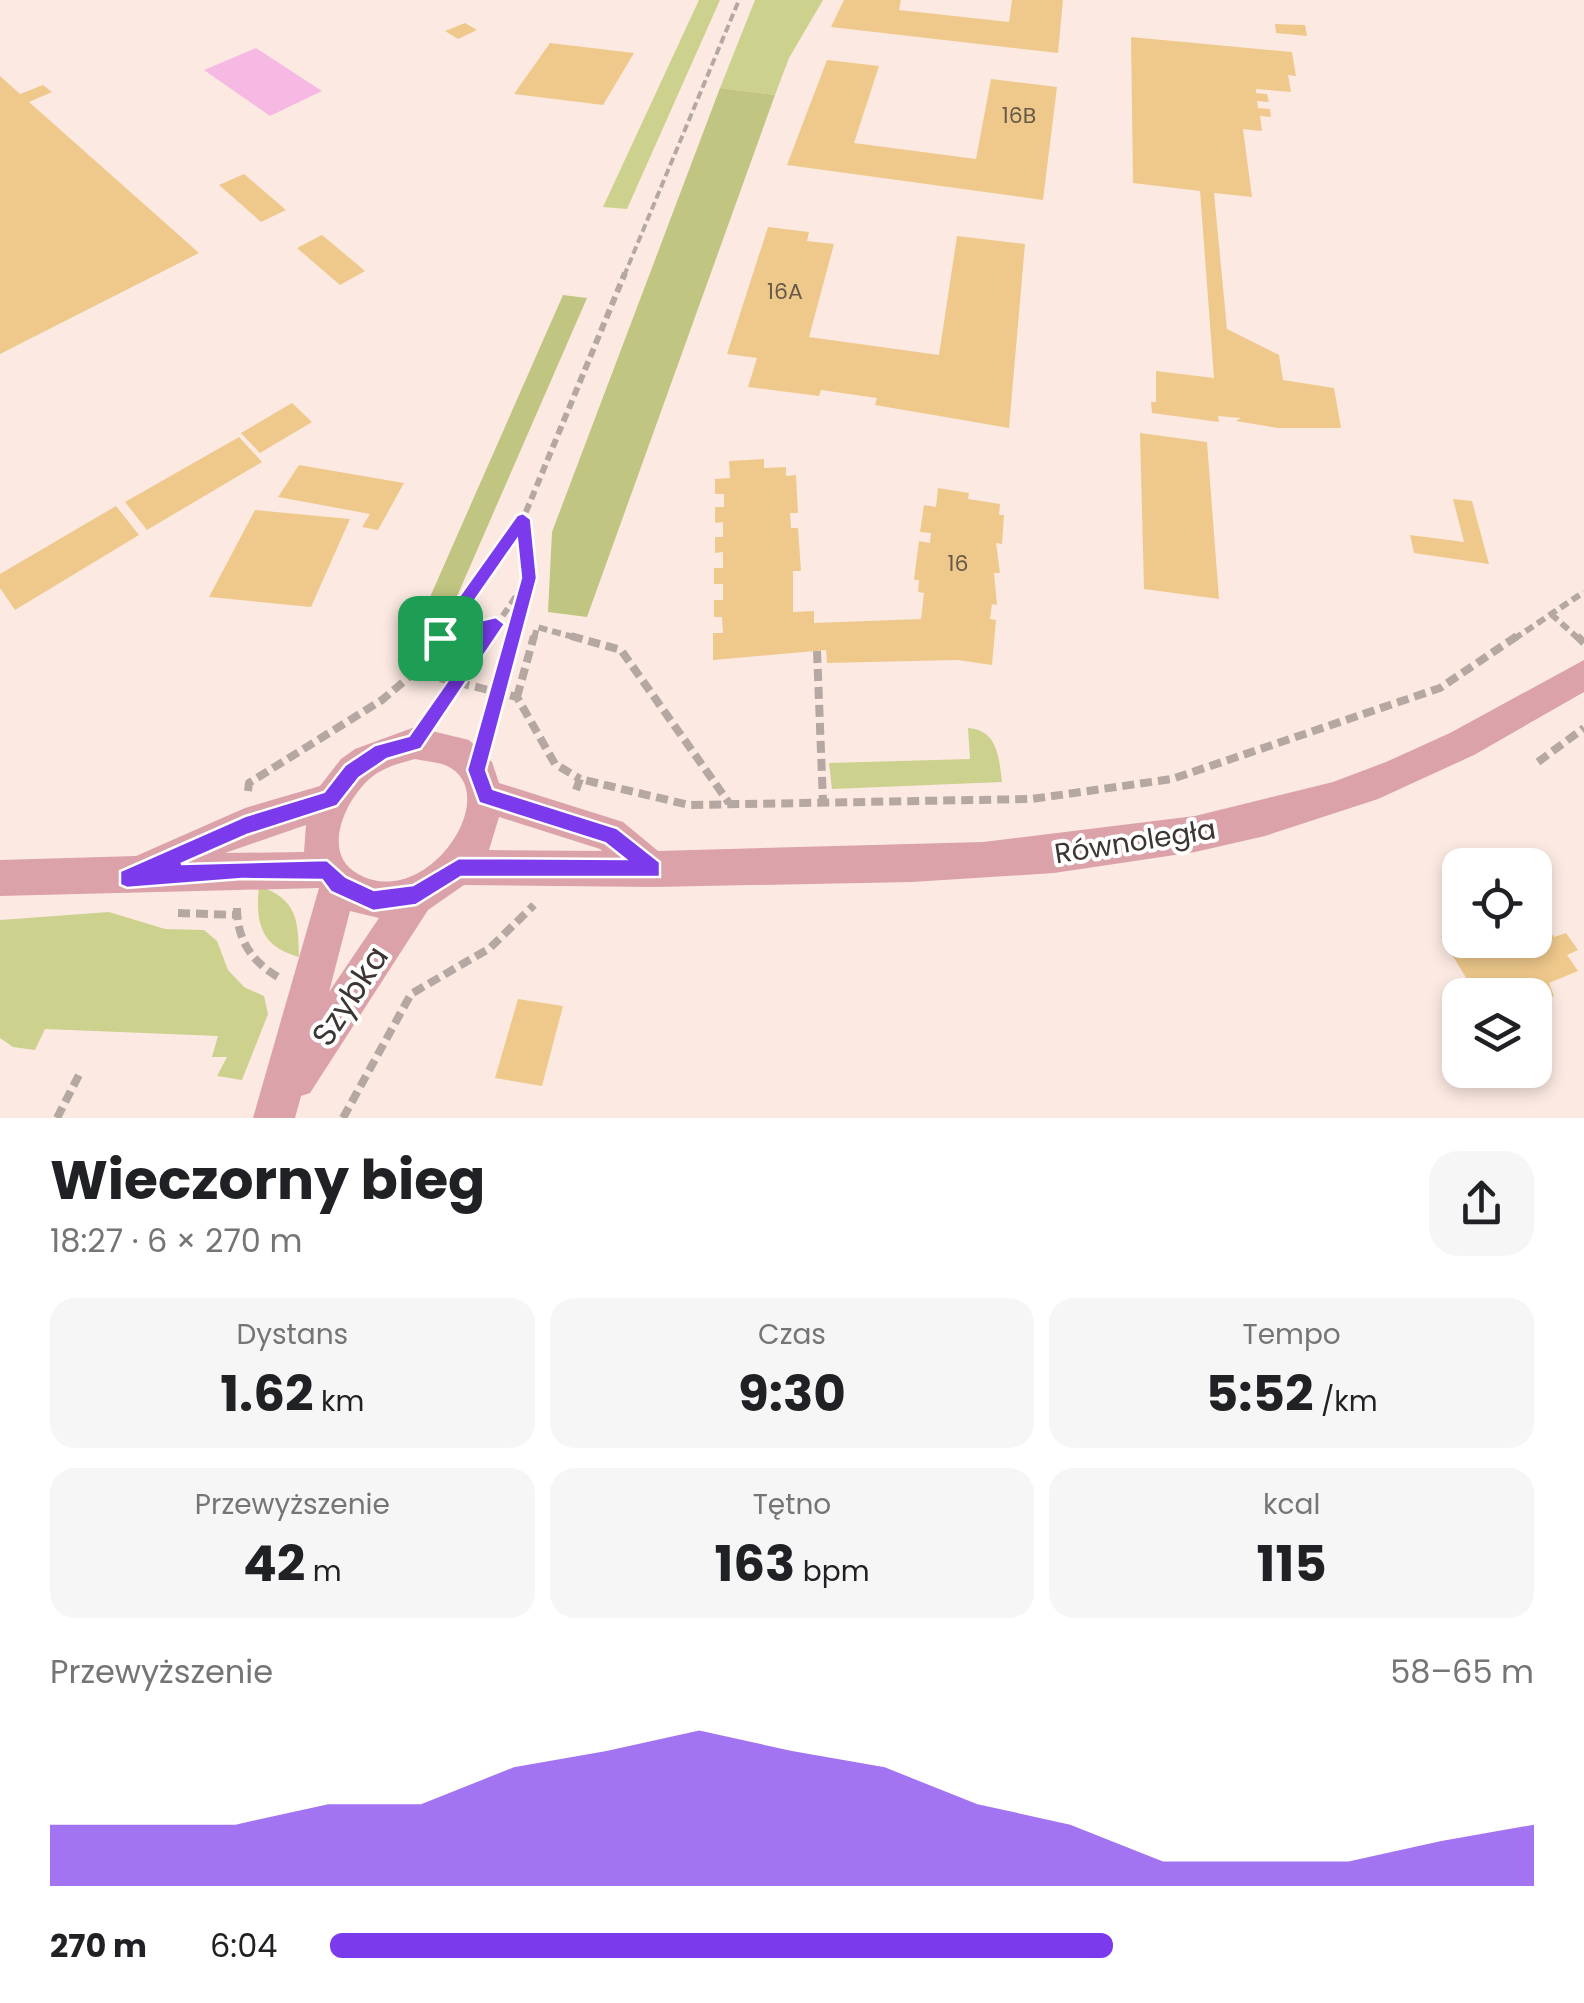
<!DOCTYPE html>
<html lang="pl">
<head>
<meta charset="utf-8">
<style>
	:root { --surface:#fff; --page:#f6f6f6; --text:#202124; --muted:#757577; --accent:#7c3aed }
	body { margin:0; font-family:Poppins,sans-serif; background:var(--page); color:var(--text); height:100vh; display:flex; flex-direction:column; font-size:38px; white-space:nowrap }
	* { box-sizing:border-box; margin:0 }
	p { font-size:32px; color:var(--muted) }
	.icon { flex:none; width:55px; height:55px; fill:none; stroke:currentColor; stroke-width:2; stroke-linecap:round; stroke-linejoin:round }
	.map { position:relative; height:1118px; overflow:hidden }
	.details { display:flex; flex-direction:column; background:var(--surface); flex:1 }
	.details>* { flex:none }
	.buttons { position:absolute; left:1442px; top:848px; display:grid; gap:20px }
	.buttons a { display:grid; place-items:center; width:110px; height:110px; border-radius:20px; background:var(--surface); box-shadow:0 5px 15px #0003; font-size:50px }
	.pin { position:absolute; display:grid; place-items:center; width:85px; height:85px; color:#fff; margin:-42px; border-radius:20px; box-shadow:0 5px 15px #0006 }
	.round { display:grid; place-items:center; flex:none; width:105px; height:105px; border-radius:30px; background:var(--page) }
	.summary { display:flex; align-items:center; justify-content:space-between; height:170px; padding:0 50px }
	h1 { font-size:55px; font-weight:700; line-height:75px }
	.metrics { display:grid; grid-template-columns:repeat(3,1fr); gap:15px; height:170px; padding:10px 50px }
	.metrics div { display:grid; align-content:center; border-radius:25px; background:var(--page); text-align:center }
	.metrics b { font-size:50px; font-weight:700 }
	.metrics small { font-size:28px; font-weight:400 }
	.metrics p { font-size:28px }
	.chart { height:280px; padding:20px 50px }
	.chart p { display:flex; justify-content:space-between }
	.chart svg { width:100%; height:180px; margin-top:10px; fill:var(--accent); opacity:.7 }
	ul { padding:0 50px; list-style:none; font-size:32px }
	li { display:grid; grid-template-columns:160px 120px 1fr; align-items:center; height:75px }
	li i { height:25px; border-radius:12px; background:var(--accent) }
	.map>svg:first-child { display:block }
	.green { fill:#ccd18d }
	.forest { fill:#c0c581 }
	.water { fill:#f6b9e4 }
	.building { fill:#efc98c }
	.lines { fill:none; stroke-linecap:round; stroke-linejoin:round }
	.path-far2 { stroke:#b5a7a1; stroke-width:4; stroke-dasharray:8 4; stroke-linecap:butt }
	.path-far1 { stroke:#b5a7a1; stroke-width:6; stroke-dasharray:9 5; stroke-linecap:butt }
	.path { stroke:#b5a7a1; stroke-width:8; stroke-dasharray:12 6; stroke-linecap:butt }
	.minor { fill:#dba2a9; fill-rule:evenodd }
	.route { fill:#7c3aed; stroke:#fff; stroke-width:2.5; fill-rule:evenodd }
	.labels { text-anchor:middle; stroke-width:8; stroke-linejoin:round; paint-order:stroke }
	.number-label { font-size:22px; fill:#695a48 }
	.street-label { font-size:28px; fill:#3c3532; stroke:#fff }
	.near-street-label { font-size:32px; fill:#3c3532; stroke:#fff }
</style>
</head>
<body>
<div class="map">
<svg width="1584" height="1118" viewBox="0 0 1584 1118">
	<rect width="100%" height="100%" fill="#fceae2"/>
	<!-- green -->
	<path class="green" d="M699,0H720L627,209L603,207Z
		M755,0H823L789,58L775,95L720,88Z
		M968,728C998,730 999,758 1002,782L832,789L829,763L970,759Z
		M259,886C298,900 298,920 299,957C261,947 255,923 259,886Z
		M109,912L165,929L204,930L217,941L228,970L244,987L264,996L268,1014L242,1080L217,1076L227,1057H212L218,1036L45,1029L35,1050L13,1047L0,1038V920Z"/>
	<!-- forest -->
	<path class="forest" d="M720,88L775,95L587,617L548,612L552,532Z
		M563,295L587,298L458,594L401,663Z"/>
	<!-- water -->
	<path class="water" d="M256,48L322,91L270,116L204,70Z"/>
	<!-- building -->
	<path class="building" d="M844,0H901L899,10L1009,22L1012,0H1063L1058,53L831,27Z
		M465,23L477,30L458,39L445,31Z
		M1275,24L1305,25L1307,36L1276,33Z
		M1131,37L1292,52L1296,76L1288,75L1291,92L1256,89V93L1267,94L1269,102L1257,101L1258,108L1270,109L1271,117L1260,116L1262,131L1243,129L1252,197L1214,193L1227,329L1279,355L1283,380L1334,388L1341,428H1278L1236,421L1241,418L1218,416L1219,422L1152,413L1151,402H1156V371L1214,378L1200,191L1133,183Z
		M550,43L634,53L603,105L514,94Z
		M827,60L879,66L854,143L976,159L991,79L1057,87L1043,200L787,165Z
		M0,76L20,94L43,85L52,92L29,102L199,253L0,354Z
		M244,174L286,210L261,222L219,185Z
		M768,227L809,232L807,241L834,244L809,337L939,355L957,236L1025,244L1009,428L875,405L877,398L821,390L819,396L748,387L757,358L727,354Z
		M322,235L346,255L365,271L340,285L297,248Z
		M292,403L312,422L260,453L241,433Z
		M1140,433L1207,442L1219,599L1144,589Z
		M239,437L262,462L147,530L125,502Z
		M764,459V468L786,467V476L796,475L798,513H790L791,528H798L801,571H793V612L814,611V623L921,619L924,593L918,592L919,580H914L919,541L930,543L931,533L920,532L924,505L936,507L938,488L969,493L968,499L1000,504L999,515H1004L1002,544L996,543L1000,573H994L997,605L992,604L990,619L996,620L992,665L957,660L827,663L826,650L713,660V633H723L722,617H714V600H723V584H714V568H723V552L715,553V537H723V522L715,523V507H724V494H715V479L730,478L729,461Z
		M299,465L404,483L378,530L362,527L370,514L278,497Z
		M1453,499L1472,501L1489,564L1414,553L1410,535L1464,542Z
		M116,506L139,535L15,610L0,588V574Z
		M255,510L350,519L311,607L209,597Z
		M1535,911L1554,937L1566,933L1578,950L1567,955L1578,971L1549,983L1554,996L1540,1002L1527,991L1496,995L1488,983L1473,989L1441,937L1452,933L1447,927L1460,923V940H1535Z
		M518,999L563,1006L542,1086L495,1078Z"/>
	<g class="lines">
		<!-- path-far2 -->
		<path class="path-far2" d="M624,276L739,0"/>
		<!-- path-far1 -->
		<path class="path-far1" d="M1551,614L1579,639
			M440,638L495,625
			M439,639L523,519L625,273
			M487,639L525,583
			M512,639L529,577L523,520
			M534,639L537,627L581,639
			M1514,639L1584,592"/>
		<!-- path -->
		<path class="path" d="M571,636L621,650L729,803
			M1577,636L1584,643
			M440,638L447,636
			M817,651L823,802
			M416,672L441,636
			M517,697L534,636
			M433,717L488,636
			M487,732L513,636
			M1538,762L1584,728
			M576,790L580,779L689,805L1032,799L1172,779L1440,688L1517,636
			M248,791L249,783L382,700L415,672L517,697L555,764L580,779
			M237,908C237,939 251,961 278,977
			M178,913L237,915
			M57,1118L81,1071
			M343,1118L411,994L490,948L534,905"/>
		<!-- minor -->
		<path class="minor" d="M1584,660V692L1474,755L1378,799L1265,836L1195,852L1054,873L912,882L653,887L464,885L428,910L310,1093L301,1096L295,1118H253L319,888L0,896V860L136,856L245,808L320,786L341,759L355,749L415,727L469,740L492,762L499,783L623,822L658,851L983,842L1195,816L1333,782L1386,762L1450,733ZM415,759C424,761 436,762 445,765C507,791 427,913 358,874C319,853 347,796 373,776C385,767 400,763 415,759ZM499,817L600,849L602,851L489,850ZM306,825L304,852L225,853ZM350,911L379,918L329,992Z"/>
	</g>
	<!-- route -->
	<path class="route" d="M523,513L531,519L537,578L486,770L493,789L617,828L660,862V877H461L416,905L373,911L331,892L322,880L242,879L127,888L120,885V871L245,816L324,792L345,765L375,745L409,736L479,636L440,646L431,638L433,633L517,515ZM517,540L521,578L467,770L479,803L605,843L625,859L459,858L413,885L374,890L346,877L327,860L181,864L247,835L337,806L359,778L387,759L421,749L505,624L496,617L457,626Z"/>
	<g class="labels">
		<!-- number labels -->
		<g class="number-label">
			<text x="1019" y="123">16B</text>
			<text x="785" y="299">16A</text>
			<text x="958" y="571">16</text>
		</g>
		<!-- street labels -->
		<g class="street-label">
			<text transform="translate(1135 841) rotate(-9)" y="10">Równoległa</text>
		</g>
		<!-- near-street labels -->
		<g class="near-street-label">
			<text transform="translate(350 996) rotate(-57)" y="11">Szybka</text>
		</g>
	</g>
</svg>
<div class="buttons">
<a><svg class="icon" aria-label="locate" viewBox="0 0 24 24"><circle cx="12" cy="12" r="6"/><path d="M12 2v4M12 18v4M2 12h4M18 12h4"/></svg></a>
<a><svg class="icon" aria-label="layers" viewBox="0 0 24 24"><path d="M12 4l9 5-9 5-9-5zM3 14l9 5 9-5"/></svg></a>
</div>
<div class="pin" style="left:440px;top:638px;background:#1e9e55"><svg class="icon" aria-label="arrive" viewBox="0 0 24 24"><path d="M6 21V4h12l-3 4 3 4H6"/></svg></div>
</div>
<section class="details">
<div class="summary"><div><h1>Wieczorny bieg</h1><p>18:27 · 6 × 270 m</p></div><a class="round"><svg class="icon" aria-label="share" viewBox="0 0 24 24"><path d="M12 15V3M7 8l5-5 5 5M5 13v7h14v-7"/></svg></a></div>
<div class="metrics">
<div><p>Dystans</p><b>1.62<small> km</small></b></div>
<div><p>Czas</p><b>9:30</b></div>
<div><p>Tempo</p><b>5:52<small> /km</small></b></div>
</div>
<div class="metrics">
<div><p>Przewyższenie</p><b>42<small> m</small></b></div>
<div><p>Tętno</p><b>163<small> bpm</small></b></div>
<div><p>kcal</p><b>115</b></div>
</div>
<div class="chart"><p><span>Przewyższenie</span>58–65 m</p>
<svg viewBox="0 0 160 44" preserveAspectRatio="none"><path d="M0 44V29L10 29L20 29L30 24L40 24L50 15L60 11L70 6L80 11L90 15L100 24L110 29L120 38L130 38L140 38L150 33L160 29V44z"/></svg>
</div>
<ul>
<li><b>270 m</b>6:04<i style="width:65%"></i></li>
</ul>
</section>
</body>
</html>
